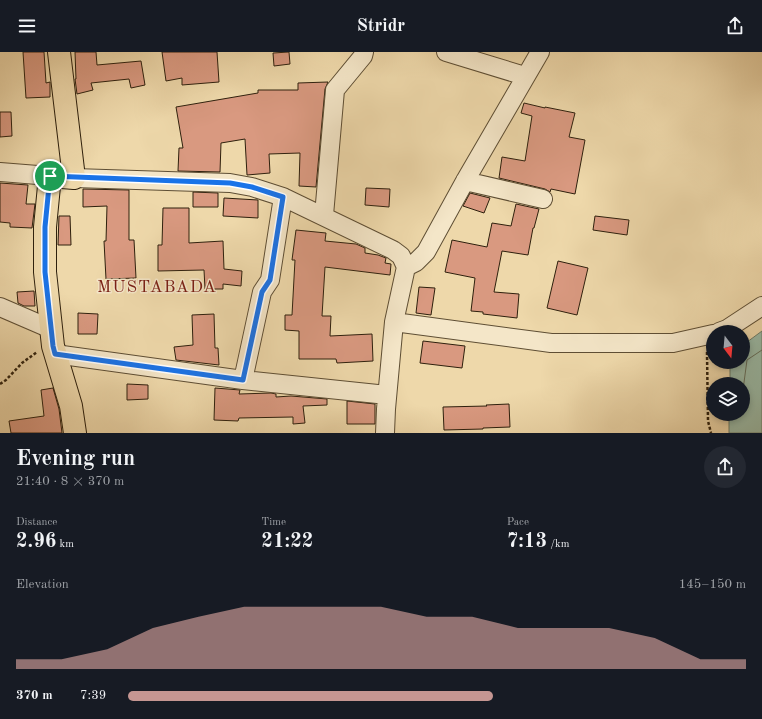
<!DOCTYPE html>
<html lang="en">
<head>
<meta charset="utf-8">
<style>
	:root { --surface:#171b24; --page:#242831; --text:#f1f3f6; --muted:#9ea1a6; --accent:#c59692 }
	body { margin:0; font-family:"Old Standard TT",serif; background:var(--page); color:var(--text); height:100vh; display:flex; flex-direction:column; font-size:15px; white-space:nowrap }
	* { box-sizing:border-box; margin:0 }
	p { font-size:13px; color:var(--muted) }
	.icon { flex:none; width:22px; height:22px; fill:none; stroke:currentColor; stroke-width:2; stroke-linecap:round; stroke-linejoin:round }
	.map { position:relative; height:381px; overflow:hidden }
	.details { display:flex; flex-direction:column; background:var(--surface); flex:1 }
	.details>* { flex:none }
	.needle { width:26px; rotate:164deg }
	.tools { position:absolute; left:706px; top:273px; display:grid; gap:8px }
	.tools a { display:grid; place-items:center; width:44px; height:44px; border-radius:50%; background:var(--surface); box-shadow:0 2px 6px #0003; font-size:20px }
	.pin { position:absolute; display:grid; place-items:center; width:34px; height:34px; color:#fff; margin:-17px; border:2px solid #fff; border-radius:50%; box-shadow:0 1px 4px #0007 }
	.round { display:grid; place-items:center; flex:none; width:42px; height:42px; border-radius:21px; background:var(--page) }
	.headline { display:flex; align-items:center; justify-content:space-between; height:68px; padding:0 16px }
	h1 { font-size:22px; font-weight:800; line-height:30px }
	.stats { display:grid; grid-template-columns:repeat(3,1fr); gap:6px; height:68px; padding:4px 16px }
	.stats div { display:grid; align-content:center }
	.stats b { font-size:20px; font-weight:800 }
	.stats small { font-size:11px; font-weight:400 }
	.stats p { font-size:11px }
	.chart { height:112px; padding:8px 16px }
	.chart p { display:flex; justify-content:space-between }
	.chart svg { width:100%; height:72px; margin-top:4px; fill:var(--accent); opacity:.7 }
	ul { padding:0 16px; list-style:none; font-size:13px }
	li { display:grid; grid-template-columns:64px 48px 1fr; align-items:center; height:30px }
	li i { height:10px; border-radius:5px; background:var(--accent) }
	header { display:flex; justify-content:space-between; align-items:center; height:52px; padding:0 16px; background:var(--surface); font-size:18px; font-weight:800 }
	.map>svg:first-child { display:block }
	.water { fill:#99baa7; stroke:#6e7c69 }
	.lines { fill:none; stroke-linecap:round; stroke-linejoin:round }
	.shore { stroke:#646d5a; stroke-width:1 }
	.building { fill:#d99980; stroke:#2e200d }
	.minor-casing { stroke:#5e4e34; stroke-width:20 }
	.major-casing { stroke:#2e200d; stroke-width:24 }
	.path { stroke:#2e200d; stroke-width:2.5; stroke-dasharray:3 2; stroke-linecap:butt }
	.minor { stroke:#f4e6c8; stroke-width:18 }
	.major { stroke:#eed8aa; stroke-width:22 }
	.route-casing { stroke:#fff; stroke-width:8 }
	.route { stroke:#1a73e8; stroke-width:5 }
	.labels { text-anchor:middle; stroke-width:3; stroke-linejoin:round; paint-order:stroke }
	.quarter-label { font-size:17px; letter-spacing:1px; fill:#7a1f14; stroke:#f4e6c8 }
</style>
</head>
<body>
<header><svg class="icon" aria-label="menu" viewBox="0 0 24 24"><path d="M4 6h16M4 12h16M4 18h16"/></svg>Stridr<svg class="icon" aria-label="share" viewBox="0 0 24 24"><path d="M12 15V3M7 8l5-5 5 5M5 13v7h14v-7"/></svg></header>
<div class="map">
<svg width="762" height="381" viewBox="0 0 762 381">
	<rect width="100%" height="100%" fill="#eed8aa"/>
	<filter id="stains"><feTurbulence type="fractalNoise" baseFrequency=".005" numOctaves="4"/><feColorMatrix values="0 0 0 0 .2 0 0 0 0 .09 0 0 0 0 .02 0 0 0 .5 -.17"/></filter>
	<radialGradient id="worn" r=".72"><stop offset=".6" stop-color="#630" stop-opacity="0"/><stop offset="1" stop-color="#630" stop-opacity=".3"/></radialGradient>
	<!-- water -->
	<path class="water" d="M762,279V381H729V362H743V332H730V316L733,310H743V293Z"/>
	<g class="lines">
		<!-- shore -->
		<path class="shore" d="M743,338L747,308L762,298"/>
	</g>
	<!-- building -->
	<path class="building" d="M23,0H44L46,31L50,30V45L26,46Z
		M75,0H96L97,13L141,9L145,33L131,36L129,27L91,31L93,38L77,42L75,27H76Z
		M162,0H217L219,30L182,33V26L166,29Z
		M289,0L290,12L274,14L273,1Z
		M328,30L325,37L316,135L299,134L300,101L269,102L270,121L247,123L245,87L221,91L220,120L178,119L179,96H183L176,55L258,41V38H298V31Z
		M524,51L545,56V55L575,61L569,85L585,88L575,142L551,137L550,140L545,137L499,126L502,105L525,109L532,64L521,61Z
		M0,60H11L12,84L0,85Z
		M0,131L28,133L26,152H35L32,176L10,175V171L0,170Z
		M366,136L390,137L389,155L365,153Z
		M83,137L129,138V188H134L136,226L106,227L104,189H106L107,154L83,155Z
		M193,140L218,141V155H193Z
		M470,141L490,146L484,161L463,154Z
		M224,146L258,148V166L223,164Z
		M516,152L539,157L534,176H533L528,203L502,199L494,240L519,242L517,266L483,262V260L471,259L475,226L445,220L452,188L487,195L492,171L511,174Z
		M163,156H189V191L223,189L224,217L242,219L241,234L223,232V237H205L204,218L158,219V193H162Z
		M59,164H70L71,193H58Z
		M595,164L629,168L627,183L593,178Z
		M296,178L326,181L325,189L356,192L365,196V201L378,203L386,206L385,211L391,212L390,223L325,215L322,264H331L330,284L372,282L373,309L337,311L336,307H299V279L285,278V263H292L295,208H292Z
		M558,209L588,216L577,263L547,256Z
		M419,235L435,236L431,263L416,261Z
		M34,239L35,254H24L18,251L17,240Z
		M78,261L98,262L97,282H78Z
		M214,262L215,296H218L219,313L176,308L174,295L193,293L192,263Z
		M423,289L465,294L462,316L420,311Z
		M127,332L148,333V347L127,348Z
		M53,336L59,357L62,381H11L9,369L44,364L41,338Z
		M215,336L240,338L239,342L271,341L276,342V345L291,344L327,347V353L303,354L305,371L293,372V365L239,366L238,369L214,368Z
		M347,349L375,352V372H347Z
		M509,352L510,375L483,376V377L444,378L443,355L487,354L486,353Z"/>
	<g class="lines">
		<!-- minor casing -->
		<g class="minor-casing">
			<path id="minor" d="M446,0L525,24
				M0,120L50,124
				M74,126L230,131L252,135L283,145L393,198L401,204L406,215L394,270L386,357L385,381
				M465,129L543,147
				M324,163L335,38L363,4L364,0
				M406,215L416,210L426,200L465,129L540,0
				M0,255L51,277
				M394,270L551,291H673L713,282
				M719,280L727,277L762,254
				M55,302L243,328L387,343
				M243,328L262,240L270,228L283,145"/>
		</g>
		<!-- major casing -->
		<g class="major-casing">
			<path id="major" d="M59,0L74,126L50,124L45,175V220L53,294L71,354L75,381"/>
		</g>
		<!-- path -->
		<path class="path" d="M707,300L708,369L711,381
			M0,332L6,328L22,311L37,300"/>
		<!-- minor -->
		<use href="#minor" class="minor"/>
		<!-- major -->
		<use href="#major" class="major"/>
	</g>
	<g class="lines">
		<!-- route casing -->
		<g class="route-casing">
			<path id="route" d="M50,124L230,131L252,135L283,145L270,228L262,240L243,328L55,302L53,294L45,220V175Z"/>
		</g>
		<!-- route -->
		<use href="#route" class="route"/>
	</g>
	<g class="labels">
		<!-- quarter labels -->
		<g class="quarter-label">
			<text x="157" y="240">MUSTABADA</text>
		</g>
	</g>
	<rect width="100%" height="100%" filter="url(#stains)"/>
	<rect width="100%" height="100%" fill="url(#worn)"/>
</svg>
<div class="tools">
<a><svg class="needle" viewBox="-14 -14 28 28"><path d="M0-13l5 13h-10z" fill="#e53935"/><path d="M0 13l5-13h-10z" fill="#9ea1a6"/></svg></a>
<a><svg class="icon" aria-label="layers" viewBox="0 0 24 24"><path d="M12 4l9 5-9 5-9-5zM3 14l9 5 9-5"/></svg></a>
</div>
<div class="pin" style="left:50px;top:124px;background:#1e9e55"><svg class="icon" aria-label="arrive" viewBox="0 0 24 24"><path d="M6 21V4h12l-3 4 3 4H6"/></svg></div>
</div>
<section class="details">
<div class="headline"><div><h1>Evening run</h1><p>21:40 · 8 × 370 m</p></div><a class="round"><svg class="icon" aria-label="share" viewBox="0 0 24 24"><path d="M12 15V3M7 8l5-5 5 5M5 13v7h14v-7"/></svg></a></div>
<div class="stats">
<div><p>Distance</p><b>2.96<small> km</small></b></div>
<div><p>Time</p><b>21:22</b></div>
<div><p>Pace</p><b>7:13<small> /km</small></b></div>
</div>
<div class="chart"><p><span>Elevation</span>145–150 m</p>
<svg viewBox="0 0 160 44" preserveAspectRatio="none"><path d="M0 44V38L10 38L20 32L30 19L40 12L50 6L60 6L70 6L80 6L90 12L100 12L110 19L120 19L130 19L140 25L150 38L160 38V44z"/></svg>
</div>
<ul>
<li><b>370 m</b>7:39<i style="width:59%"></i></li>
</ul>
</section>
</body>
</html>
